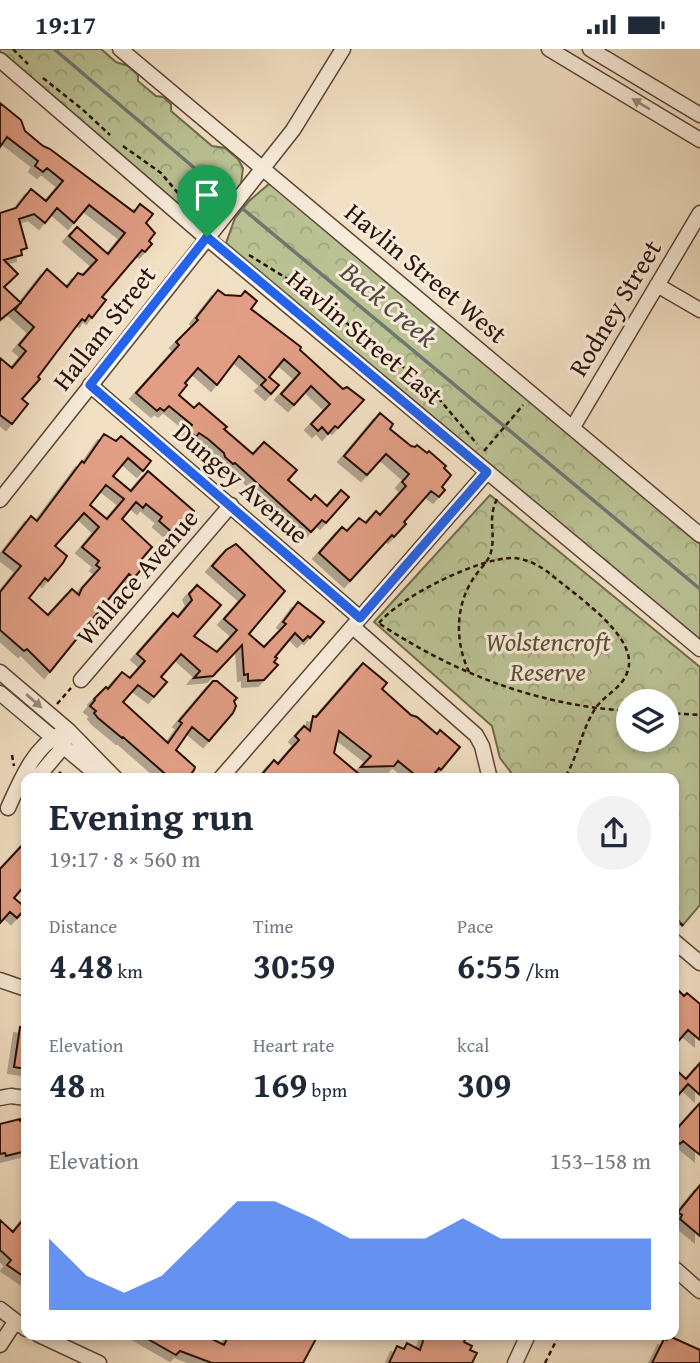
<!DOCTYPE html>
<html lang="en">
<head>
<meta charset="utf-8">
<style>
	:root { --surface:#fff; --page:#f2f2f3; --text:#1f2937; --muted:#747a83; --accent:#2563eb }
	body { margin:0; font-family:"Gentium Book Plus",serif; background:var(--page); color:var(--text); height:100vh; display:flex; flex-direction:column; font-size:26px; white-space:nowrap }
	* { box-sizing:border-box; margin:0 }
	p { font-size:23px; color:var(--muted) }
	.icon { flex:none; width:38px; height:38px; fill:none; stroke:currentColor; stroke-width:2; stroke-linecap:round; stroke-linejoin:round }
	.map { position:relative; flex:1; overflow:hidden }
	.side { position:absolute; left:21px; top:724px; width:658px; height:567px; display:flex; flex-direction:column; background:var(--surface); border-radius:14px; box-shadow:0 4px 10px #0003 }
	.side>* { flex:none }
	.fabs { position:absolute; left:616px; top:640px; display:grid; gap:14px }
	.fabs a { display:grid; place-items:center; width:63px; height:63px; border-radius:50%; background:var(--surface); box-shadow:0 4px 10px #0003; font-size:35px }
	.pin { position:absolute; display:grid; place-items:center; width:60px; height:60px; color:#fff; margin:-72px -30px; border-radius:50% 50% 50% 0; rotate:-45deg; box-shadow:0 0 7px #0007 }
	.pin .icon { rotate:45deg }
	.round { display:grid; place-items:center; flex:none; width:74px; height:74px; border-radius:37px; background:var(--page) }
	.headline { display:flex; align-items:center; justify-content:space-between; height:119px; padding:0 28px }
	h1 { font-size:38px; font-weight:800; line-height:52px }
	.stats { display:grid; grid-template-columns:repeat(3,1fr); gap:10px; height:119px; padding:7px 28px }
	.stats div { display:grid; align-content:center }
	.stats b { font-size:35px; font-weight:800 }
	.stats small { font-size:19px; font-weight:400 }
	.stats p { font-size:19px }
	.chart { height:196px; padding:14px 28px }
	.chart p { display:flex; justify-content:space-between }
	.chart svg { width:100%; height:126px; margin-top:7px; fill:var(--accent); opacity:.7 }
	.status { display:flex; justify-content:space-between; align-items:center; height:49px; padding:0 35px; background:var(--surface); direction:ltr }
	.status svg { height:19px; fill:currentColor }
	.map>svg:first-child { display:block }
	.park { fill:url(#park-crowns); stroke:#72694d; stroke-width:2; fill-rule:evenodd }
	.lines { fill:none; stroke-linecap:round; stroke-linejoin:round }
	.stream { stroke:#6f7771; stroke-width:3.5 }
	.building { fill:#e19e85; stroke:#2b1006; stroke-width:2; fill-rule:evenodd; filter:url(#shadow) }
	.minor-casing { stroke:#5d4436; stroke-width:17 }
	.path { stroke:#2b1006; stroke-width:2.5; stroke-dasharray:5 3.5; stroke-linecap:butt }
	.minor { stroke:#f7ebd9; stroke-width:14 }
	.oneway { fill:#9b887a }
	.route-casing { stroke:#fff; stroke-width:14 }
	.route { stroke:#2563eb; stroke-width:9 }
	.labels { text-anchor:middle; stroke-width:6; stroke-linejoin:round; paint-order:stroke }
	.street-label { font-size:26px; fill:#2b1006; stroke:#f7ebd9 }
	.park-label { font-size:26px; font-style:italic; fill:#5d4e38; stroke:#f7ebd9 }
	.water-label { font-size:28px; font-style:italic; fill:#534c45; stroke:#f7ebd9 }
</style>
</head>
<body>
<div class="status"><b>19:17</b><svg viewBox="0 0 49 12"><path d="M0 12V9h3v3zM5 12V6h3v6zM10 12V3h3v9zM15 12V0h3v12zM26 1h20v11H26zM47 4h2v5h-2z"/></svg></div>
<div class="map">
<svg width="700" height="1314" viewBox="0 0 700 1314">
	<defs>
		<pattern id="park-crowns" width="20" height="18" patternUnits="userSpaceOnUse" patternTransform="scale(1.75)"><rect width="20" height="18" fill="#bac294"/><path d="M2 6a3 3 0 1 1 6 0M12 15a3 3 0 1 1 6 0" fill="none" stroke="#a0a67e"/></pattern>
		<filter id="shadow"><feDropShadow dx="-6" dy="6" stdDeviation="0" flood-color="#0004"/></filter>
	</defs>
	<rect width="100%" height="100%" fill="#f2e0c4"/>
	<filter id="stains"><feTurbulence type="fractalNoise" baseFrequency=".00286" numOctaves="4"/><feColorMatrix values="0 0 0 0 .2 0 0 0 0 .09 0 0 0 0 .02 0 0 0 .5 -.17"/></filter>
	<radialGradient id="worn" r=".72"><stop offset=".6" stop-color="#630" stop-opacity="0"/><stop offset="1" stop-color="#630" stop-opacity=".3"/></radialGradient>
	<!-- park -->
	<path class="park" d="M0,0H101L116,13L128,17L138,26V32L156,47L163,48L171,55V62L212,97L225,99L238,110L243,119L241,135L212,172L205,175L199,174L0,3Z
		M269,135L279,140L700,495V592L226,194L235,169L249,152Z
		M490,446L700,618V856L683,876L674,867V730H516L500,709L492,677L374,573ZM628,653H667V691H628Z"/>
	<g class="lines">
		<!-- stream -->
		<path class="stream" d="M54,0L231,150
			M237,155L700,540"/>
	</g>
	<!-- building -->
	<path class="building" d="M0,54L21,71L25,82L43,97L50,100L134,163L140,155L153,165L146,174L155,184L149,192L152,195L145,203L142,201L102,248L106,251L92,269L89,266L85,272L82,270L56,304L38,328L40,330L22,350L28,355L12,375L0,366V309L12,319L26,302L19,296L34,278L15,261L47,220L67,238L78,224L83,226L97,211L69,187L77,178L108,205L125,184L89,156L74,174L57,159L45,174L34,165L19,170L27,199L21,201L22,206L4,211L18,225L4,238L21,254L0,271V164L16,159L31,140L46,152L63,132L47,119L43,123L35,117L38,112L7,88L0,98Z
		M218,241L225,246L241,247L245,242L257,252L251,260L301,298L300,301L343,340L347,338L364,351L338,379L335,377L328,385L322,378L318,382L311,375L330,355L311,337L294,356L281,345L300,324L284,310L269,328L279,336L271,345L261,336L266,331L239,307L217,336L198,319L185,334L187,336L179,346L194,359L199,354L227,378L224,380L253,405L264,393L297,421L288,431L311,451L315,446L327,457L341,441L349,448L326,474L322,471L311,483L235,414L233,415L225,408L224,404L208,390L199,384L196,388L188,381L192,376L169,357L164,362L160,359L157,362L136,344L179,296L176,293L198,271L196,269Z
		M380,364L393,375L390,380L411,397L415,398L417,396L427,404L429,402L446,417L444,419L451,426L442,438L445,441L439,448L431,442L404,473L406,475L394,488L392,486L350,532L319,504L342,478L347,482L359,469L366,474L376,462L380,466L406,437L402,433L409,425L386,405L367,426L344,407Z
		M104,385L116,392L121,387L151,412L143,422L128,409L113,427L131,442L148,422L194,462L174,485L159,472L162,468L146,455L143,459L136,453L122,470L152,498L140,512L145,516L134,529L129,525L50,623L27,600L24,602L0,581V543L21,517L3,503L31,467L37,472L82,412L84,414ZM106,436L124,450L107,470L90,456ZM84,464L99,478L82,498L99,512L96,516L100,519L82,539L79,546L72,540L48,566L29,549L45,529L48,532L63,514L67,507L55,497Z
		M236,495L285,542L249,585L264,598L286,575L283,573L298,553L324,573L310,589L308,587L303,592L295,584L275,608L277,609L274,613L278,616L264,631L248,632V625L244,626L242,596L213,627L194,629L200,622L181,605L161,628L167,633L154,648L138,636L123,653L168,694L182,674L179,672L213,632H217L237,649L234,652L236,657L233,664L209,692L192,678L176,701L195,718L194,721L187,730H171L123,688L122,689L98,669L94,664L96,662L90,657L95,651L94,650L106,638L108,640L122,623L130,629L145,612L137,605L173,564L178,568L192,551L189,545L197,536L221,556L194,587L217,603L237,581L224,570L245,546L212,517L226,501Z
		M363,614L387,634L382,640L411,666L417,668L437,685L440,681L460,698L441,721L439,719L430,730H420L398,712L394,717L361,718L371,707L339,682L334,704L365,730H258L274,711L278,715L289,702L299,691L295,687L304,677L310,682L313,667L316,668Z
		M26,792V835L14,849L26,859L17,869L10,863L0,874V820Z
		M674,937L684,947L687,944L700,955V991L688,981L674,997Z
		M20,978L26,979V1020L14,1018Z
		M700,1014V1046L688,1035L674,1051V1019L686,1030Z
		M700,1054V1106L683,1092L680,1095L674,1090V1083Z
		M20,1070V1072L26,1073V1102L6,1107L5,1104L0,1105V1075Z
		M700,1136V1187L680,1170L682,1166L678,1163Z
		M26,1167V1229L7,1216L11,1211L0,1201V1171L13,1183Z
		M141,1286H204L224,1296L229,1286H318L303,1314H212L180,1302L176,1306Z
		M425,1286H467L464,1293L472,1297L470,1301L477,1304L472,1314H389L397,1297L404,1300L407,1294L420,1301Z
		M669,1287L700,1301V1314H652L664,1290L667,1291Z"/>
	<g class="lines">
		<!-- minor casing -->
		<g class="minor-casing">
			<path id="minor" d="M120,0L700,486
				M549,0L700,91
				M590,0L700,66
				M0,11L202,185L700,600
				M657,236L700,261
				M90,336L360,569
				M573,378L700,164
				M0,451L293,81L343,0
				M353,578L476,686L482,697L490,730
				M0,623L68,681L116,730
				M81,631L231,456
				M0,644L102,730
				M36,730L63,698L65,689
				M220,730L487,423
				M8,759C20,733 33,699 60,685
				M674,892L700,914
				M0,931L26,940
				M0,1049L11,1047L26,1049
				M674,1219L700,1242
				M0,1260L26,1280
				M39,1286L99,1314
				M0,1296L15,1273
				M515,1314L528,1286"/>
		</g>
		<!-- path -->
		<path class="path" d="M13,0L28,15
			M43,29L82,60L110,86
			M123,97L161,124L183,150
			M249,206L299,237L429,338L477,395
			M484,402L523,356
			M379,574C400,548 479,508 514,509C527,510 538,516 548,523C573,545 642,588 627,624C621,640 603,647 595,660C581,682 578,708 564,730
			M380,575C456,625 537,656 628,662
			M469,623C455,593 455,558 473,530C479,520 488,514 491,503C496,484 487,470 497,450
			M57,655L71,639
			M667,664L700,666
			M12,706L14,717
			M59,723L67,730
			M674,868L683,877
			M545,1314L559,1286"/>
		<!-- minor -->
		<use href="#minor" class="minor"/>
	</g>
	<!-- one-way arrows -->
	<defs><path id="oneway-solid" d="M-6-.8H1V-3.2L6.5 0L1 3.2V.8H-6Z" transform="scale(1.75)"/></defs>
	<g class="oneway">
		<use href="#oneway-solid" transform="translate(641 55) rotate(-149)"/>
		<use href="#oneway-solid" transform="translate(34 652) rotate(41)"/>
	</g>
	<g class="lines">
		<!-- route casing -->
		<g class="route-casing">
			<path id="route" d="M207,188L487,423L360,569L90,336Z"/>
		</g>
		<!-- route -->
		<use href="#route" class="route"/>
	</g>
	<g class="labels">
		<!-- street labels -->
		<g class="street-label">
			<text transform="translate(426 224) rotate(40)" y="9">Havlin Street West</text>
			<text transform="translate(615 259) rotate(-59)" y="9">Rodney Street</text>
			<text transform="translate(104 279) rotate(-52)" y="9">Hallam Street</text>
			<text transform="translate(365 288) rotate(40)" y="9">Havlin Street East</text>
			<text transform="translate(241 434) rotate(41)" y="9">Dungey Avenue</text>
			<text transform="translate(137 528) rotate(-49)" y="9">Wallace Avenue</text>
		</g>
		<!-- park labels -->
		<g class="park-label">
			<text x="548" y="602">Wolstencroft<tspan x="548" dy="30">Reserve</tspan></text>
		</g>
		<!-- water labels -->
		<g class="water-label">
			<text transform="translate(389 255) rotate(40)" y="10">Back Creek</text>
		</g>
	</g>
	<rect width="100%" height="100%" filter="url(#stains)"/>
	<rect width="100%" height="100%" fill="url(#worn)"/>
</svg>
<div class="fabs">
<a><svg class="icon" aria-label="layers" viewBox="0 0 24 24"><path d="M12 4l9 5-9 5-9-5zM3 14l9 5 9-5"/></svg></a>
</div>
<div class="pin" style="left:207px;top:188px;background:#1e9e55"><svg class="icon" aria-label="arrive" viewBox="0 0 24 24"><path d="M6 21V4h12l-3 4 3 4H6"/></svg></div>
<section class="side">
<div class="headline"><div><h1>Evening run</h1><p>19:17 · 8 × 560 m</p></div><a class="round"><svg class="icon" aria-label="share" viewBox="0 0 24 24"><path d="M12 15V3M7 8l5-5 5 5M5 13v7h14v-7"/></svg></a></div>
<div class="stats">
<div><p>Distance</p><b>4.48<small> km</small></b></div>
<div><p>Time</p><b>30:59</b></div>
<div><p>Pace</p><b>6:55<small> /km</small></b></div>
</div>
<div class="stats">
<div><p>Elevation</p><b>48<small> m</small></b></div>
<div><p>Heart rate</p><b>169<small> bpm</small></b></div>
<div><p>kcal</p><b>309</b></div>
</div>
<div class="chart"><p><span>Elevation</span>153–158 m</p>
<svg viewBox="0 0 160 44" preserveAspectRatio="none"><path d="M0 44V19L10 32L20 38L30 32L40 19L50 6L60 6L70 12L80 19L90 19L100 19L110 12L120 19L130 19L140 19L150 19L160 19V44z"/></svg>
</div>
</section>
</div>
</body>
</html>
